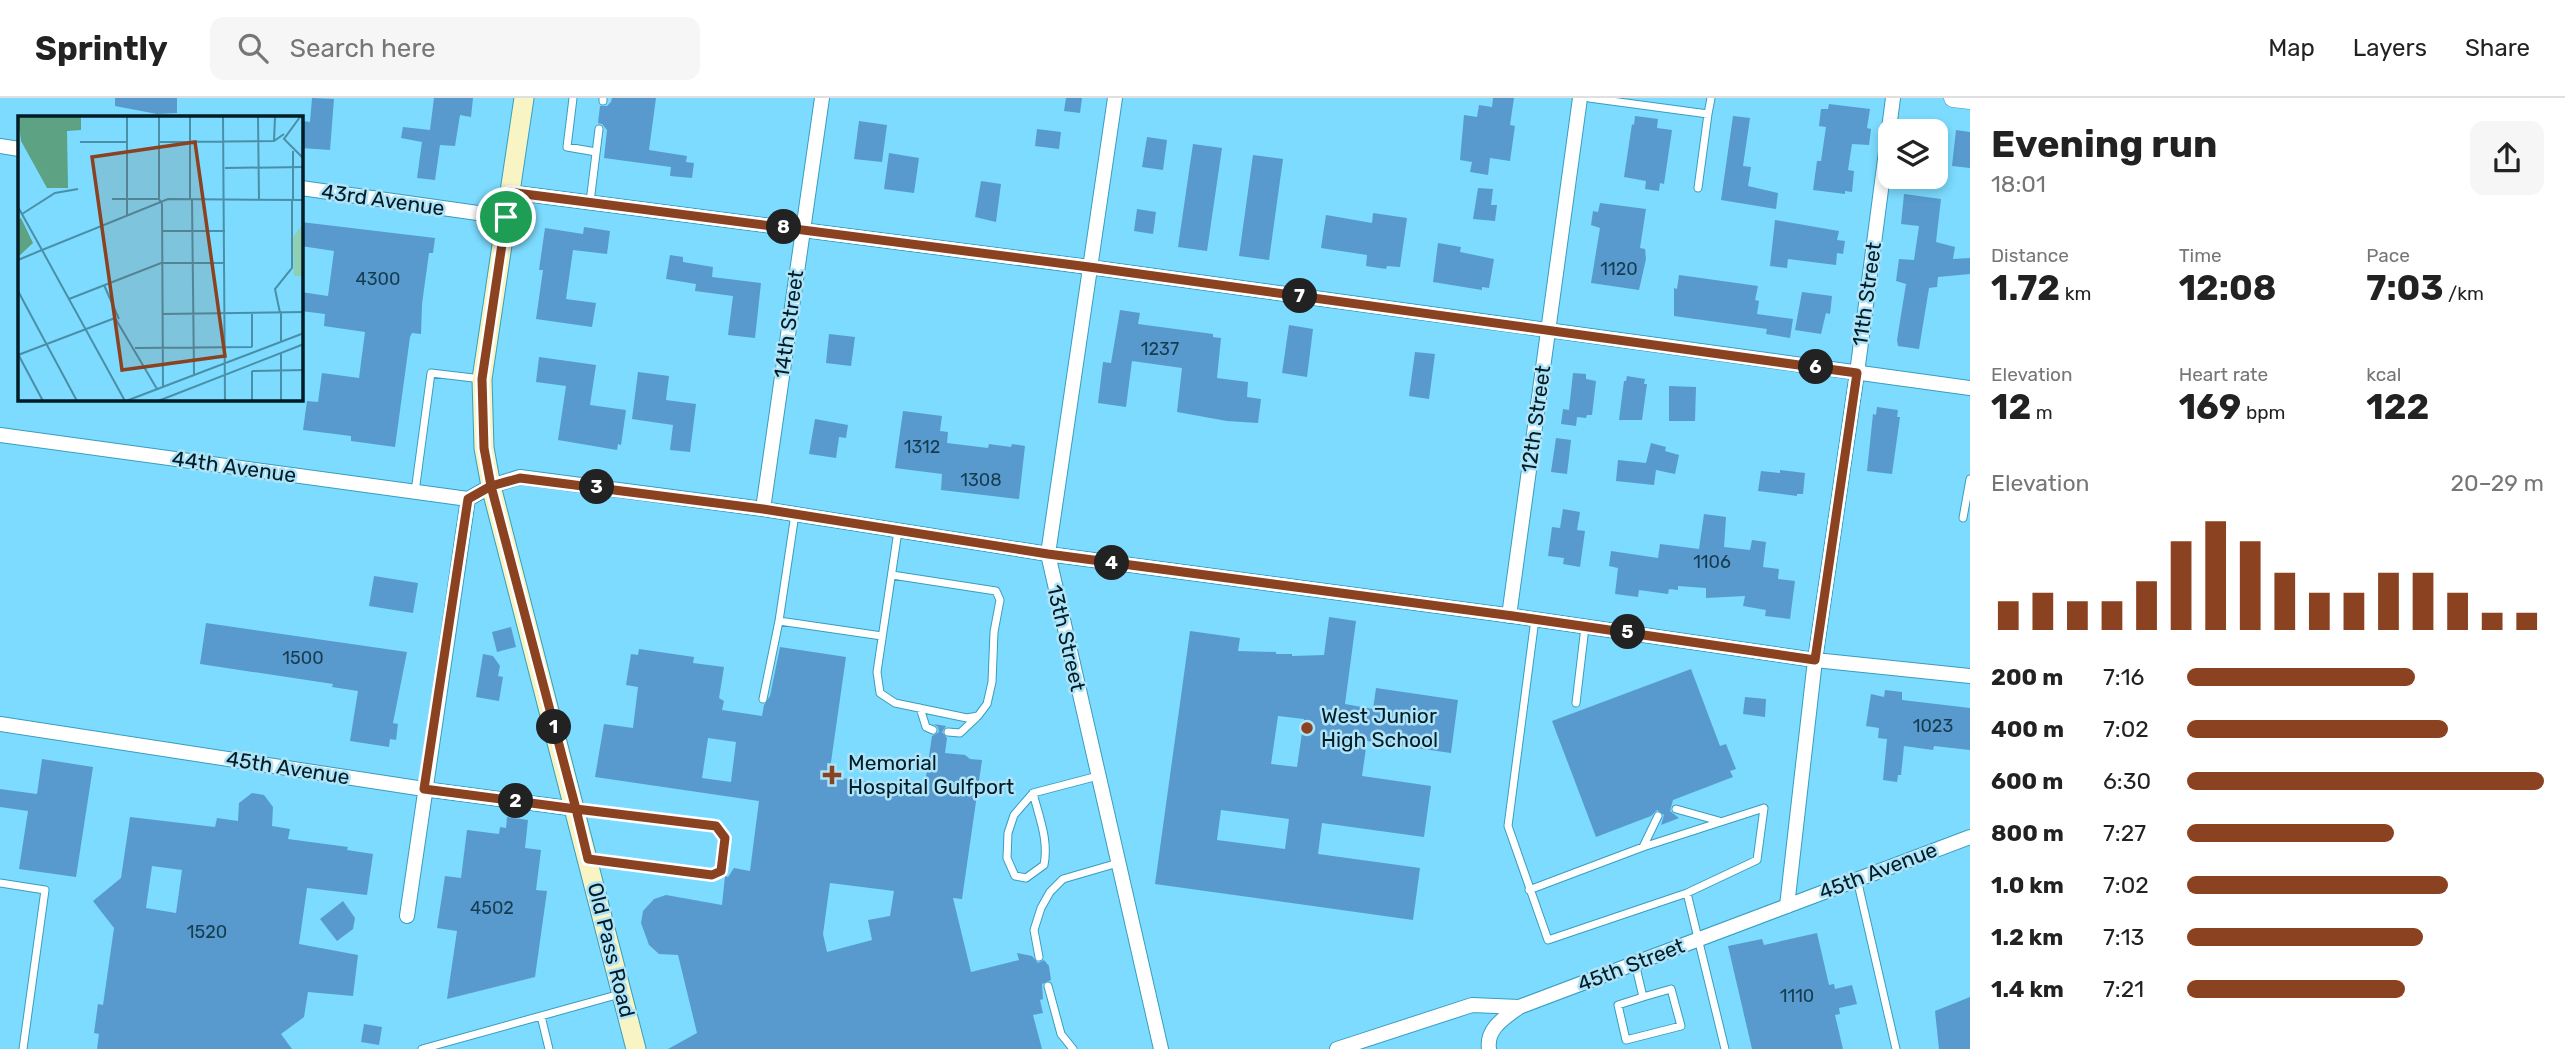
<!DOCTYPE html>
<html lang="en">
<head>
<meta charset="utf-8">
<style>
	:root { --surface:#fff; --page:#f6f6f6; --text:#222; --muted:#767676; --line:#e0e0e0; --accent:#8a4221 }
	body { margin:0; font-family:Rubik,sans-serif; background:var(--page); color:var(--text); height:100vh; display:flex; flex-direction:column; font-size:26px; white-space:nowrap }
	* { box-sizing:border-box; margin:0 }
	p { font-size:23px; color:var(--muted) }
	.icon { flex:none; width:38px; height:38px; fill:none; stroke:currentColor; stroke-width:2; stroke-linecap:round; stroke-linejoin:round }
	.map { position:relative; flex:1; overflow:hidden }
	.sheet { display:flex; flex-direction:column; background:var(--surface); width:595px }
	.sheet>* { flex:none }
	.controls { position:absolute; left:1878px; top:21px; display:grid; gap:14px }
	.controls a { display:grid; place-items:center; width:70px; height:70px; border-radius:14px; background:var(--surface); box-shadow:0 4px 10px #0003; font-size:35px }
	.pin { position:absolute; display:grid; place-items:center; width:60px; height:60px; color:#fff; margin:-30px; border:4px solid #fff; border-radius:50%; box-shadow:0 2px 7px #0007 }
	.km { position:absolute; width:35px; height:35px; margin:-18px; border-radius:50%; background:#222; color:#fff; font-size:19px; line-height:35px; text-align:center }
	.round { display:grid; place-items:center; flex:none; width:74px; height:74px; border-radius:14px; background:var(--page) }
	.summary { display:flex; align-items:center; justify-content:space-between; height:119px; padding:0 21px }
	h1 { font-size:38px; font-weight:700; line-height:52px }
	.metrics { display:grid; grid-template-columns:repeat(3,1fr); gap:10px; height:119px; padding:7px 21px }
	.metrics div { display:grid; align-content:center }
	.metrics b { font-size:35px; font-weight:700 }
	.metrics small { font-size:19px; font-weight:400 }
	.metrics p { font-size:19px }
	.chart { height:196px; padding:14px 21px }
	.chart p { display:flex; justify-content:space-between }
	.chart svg { width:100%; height:126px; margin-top:7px; stroke:var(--accent); stroke-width:6 }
	ul { padding:0 21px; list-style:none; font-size:23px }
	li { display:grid; grid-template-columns:112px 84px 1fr; align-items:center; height:52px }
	li i { height:18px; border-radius:9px; background:var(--accent) }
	header { display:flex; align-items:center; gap:42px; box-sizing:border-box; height:98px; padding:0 35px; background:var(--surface); border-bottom:2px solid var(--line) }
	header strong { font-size:33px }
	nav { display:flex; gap:38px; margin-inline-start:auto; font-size:24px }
	.search { width:490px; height:63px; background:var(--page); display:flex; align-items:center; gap:18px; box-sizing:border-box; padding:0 24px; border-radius:14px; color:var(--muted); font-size:26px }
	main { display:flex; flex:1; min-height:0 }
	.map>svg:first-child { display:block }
	.building { fill:#589ace; fill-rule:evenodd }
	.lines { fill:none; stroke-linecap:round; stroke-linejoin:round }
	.service-casing { stroke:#399dbe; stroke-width:9 }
	.minor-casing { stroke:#399dbe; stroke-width:16 }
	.tertiary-casing { stroke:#399dbe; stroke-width:19 }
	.secondary-casing { stroke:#399dbe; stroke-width:21 }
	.service { stroke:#fff; stroke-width:7 }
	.minor { stroke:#fff; stroke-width:14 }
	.tertiary { stroke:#fff; stroke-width:18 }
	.secondary { stroke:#f8f4c3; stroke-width:19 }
	.route-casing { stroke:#fff; stroke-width:14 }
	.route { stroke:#8a4221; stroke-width:9 }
	.poi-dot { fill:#8a4221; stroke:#aee3f8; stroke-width:2.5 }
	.labels { text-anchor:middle; stroke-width:5; stroke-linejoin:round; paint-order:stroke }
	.number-label { font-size:18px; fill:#163c50 }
	.street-label { font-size:21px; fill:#001c26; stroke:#aee3f8 }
	.poi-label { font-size:21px; fill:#001c26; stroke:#aee3f8; text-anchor:start }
	.inset-road { fill:none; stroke:#4a8fa8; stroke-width:2 }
	.view { fill:#8a4221; fill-opacity:0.15; stroke:#8a4221; stroke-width:3.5 }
	.inset-edge { fill:none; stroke:#001c26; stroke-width:3.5 }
</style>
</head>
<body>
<header>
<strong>Sprintly</strong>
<div class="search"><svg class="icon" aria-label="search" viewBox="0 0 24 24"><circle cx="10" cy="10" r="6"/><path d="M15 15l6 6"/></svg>Search here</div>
<nav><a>Map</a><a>Layers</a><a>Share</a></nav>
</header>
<main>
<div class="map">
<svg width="1970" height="951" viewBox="0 0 1970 951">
	<rect width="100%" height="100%" fill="#7cdbfe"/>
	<!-- building -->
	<path class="building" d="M115,0H177V15L157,16L115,8Z
		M312,0L334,1L330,52L301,50L303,23L310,24Z
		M434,0H473L471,19L460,17L455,48L440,47L435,82L417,80L422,44L401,40L403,29L430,32Z
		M612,0H656L649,52L687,58L686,64L694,65L692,80L670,78L671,69L604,60L607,32L602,26L598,25L600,8H607L611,4Z
		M1066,0H1082L1080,15L1064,13Z
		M1493,0H1514L1510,27L1515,28L1510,63L1490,60L1488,77L1470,74L1472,64L1460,62L1464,17L1477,19L1479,7L1492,9Z
		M1829,6L1870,11L1867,30L1871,31L1869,47L1852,46L1848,72L1854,73L1852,94L1845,93V96L1813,92L1817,63H1821L1826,29L1819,28L1821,11H1828Z
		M1635,18L1658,21L1657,30L1672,32L1664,86L1660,85L1659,93L1645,91L1646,83L1624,79L1632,26L1634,27Z
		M1733,18L1750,20L1743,68L1751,69L1748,88L1778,95L1776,111L1721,102Z
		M859,23L887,27L882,64L854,61Z
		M1037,31L1061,34L1059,51L1035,48Z
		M1956,32L1970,34V70L1952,68Z
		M1147,39L1167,42L1163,72L1142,69Z
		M1193,46L1222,50L1207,153L1178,149Z
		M889,55L919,60L914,95L884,91Z
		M1253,57L1283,61L1269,162L1239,158Z
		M981,83L1001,86L996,124L975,119Z
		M1478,90L1493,91L1491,107H1497L1495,123L1473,121Z
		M1904,96L1941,101L1936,144L1955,149L1953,161L1970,160V176L1938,179L1937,189L1929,190L1919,251L1898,248L1897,242L1906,186L1896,183L1899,161L1914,162L1919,128L1901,126Z
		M1600,105L1646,111L1640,150L1645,151L1646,161L1639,192L1591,185L1600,130L1591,127L1593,113L1598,114Z
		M1137,111L1156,114L1153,136L1134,133Z
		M1373,115L1407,120L1400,169L1387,168L1386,171L1366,168L1367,157L1321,150L1326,117L1372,125Z
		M1775,122L1839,133L1837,142L1845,143L1843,156L1837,155L1836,167L1788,161L1787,170L1770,168Z
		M301,124L435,140L433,155H429L422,206L421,236L412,235L410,239L395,349L351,343V338L303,332L307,303L318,304L322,275L359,280L365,234L324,228L325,216L301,213V194L328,198L334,153L301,148Z
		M584,129L610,133L607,156L573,152L566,201L596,205L592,229L536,221L543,172H539L545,130L583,136Z
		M1438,145L1461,149L1460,154L1494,161L1489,190L1482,189V192L1433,184Z
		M670,157L683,159V164L713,169L712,179L761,185L755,240L728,237L733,198L695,193L696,186L666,181Z
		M1679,177L1758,188L1755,202L1759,203L1757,216L1793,221L1790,240L1766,236L1767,231L1674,218V190L1677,191Z
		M1802,194L1832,198L1830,216L1826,215L1821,236L1795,232Z
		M1120,212L1140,215L1138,226L1213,236V239L1221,240L1217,280L1248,284L1247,299L1261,301L1258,325L1227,323L1177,314L1182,270L1132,263L1126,309L1098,305L1103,264L1111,265Z
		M1289,227L1313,231L1307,279L1282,275Z
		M829,236L855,239L851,268L826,265Z
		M1415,254L1435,256L1429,301L1409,298Z
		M539,259L596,267L590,307L626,312L621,347L618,346L617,352L558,342L566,288L536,284Z
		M638,274L669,278L666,302L696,306L690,354L670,352L673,327L632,321Z
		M1573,275L1586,276V281L1596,283L1592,317H1587L1586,320L1577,319L1576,328L1561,326L1563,311L1569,312Z
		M1627,278L1645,281L1644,286H1647L1642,322H1619L1624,283H1626Z
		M1669,288L1696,289L1695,323H1669Z
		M1877,309L1898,312L1897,319H1900L1892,376L1867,373L1873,316L1876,317Z
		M903,313L942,318L940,333L948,334L947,345L988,350L989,346L1011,349L1012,346L1025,348L1019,401L941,392L942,376L895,370Z
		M815,321L848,327L846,340L839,339L836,360L809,356Z
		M1556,340L1571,342L1567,376L1551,374Z
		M1651,345L1666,349L1665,353L1679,357L1675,376L1656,372L1654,387L1616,383L1618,362L1646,365Z
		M1780,372L1805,375L1803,396H1797V398L1758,393L1761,373L1780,375Z
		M1563,411L1580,414L1577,432L1585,433L1580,469L1563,466L1564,460L1548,458L1552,429L1560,430Z
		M1704,416L1726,419L1724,449L1750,452L1752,442L1766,444L1763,469L1779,471L1778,481L1795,483L1790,521L1765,518L1766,512L1743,508L1745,498L1706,500V490L1678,488V492L1669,491L1668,496L1639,492L1638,499L1615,496L1618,470L1609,468L1611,453L1658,460L1660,446L1699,451Z
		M374,478L418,485L413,515L369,508Z
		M1329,519L1356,523L1345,606L1373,611L1376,590L1458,602L1451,655L1367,643L1362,678L1431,688L1424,739L1322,725L1318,756L1420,770L1413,822L1155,786L1190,533L1240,540L1238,553L1276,554V556H1292V558L1324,557ZM1278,618L1304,621L1297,669L1271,666ZM1221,712L1289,721L1285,751L1217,742Z
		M206,525L407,554L393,625L398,626L396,642L390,641L389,649L350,643L358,593L332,589L333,586L200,566Z
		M511,529L516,549L497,554L492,534Z
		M780,549L846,559L829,678L924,692L932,638L939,634L938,629L934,626L946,628L942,634L947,640L945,655L965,657L970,661L982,662L962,801L953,800L971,874L1019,862L1017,855L1032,858L1038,865L1044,862L1049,868L1051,882L1042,886L1043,901L1040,902L1043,915L1033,917L1042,951H668L697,935L678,857L659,856L649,847L641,825L643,813L654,801L666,797L722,807L725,778L728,779L734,770L750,773L759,703L595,679L604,626L633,630L638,589L626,587L631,556L638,557L639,551L694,559L693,565L724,569L719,600L724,603L722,612L762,618L764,607L770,598ZM708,640L736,644L731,684L702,680ZM830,785L894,793L890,818L868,822L872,842L827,854L823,836Z
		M483,556L493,558L500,568L498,578L503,579L499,603L476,599Z
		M1691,571L1720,648L1726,646L1736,671L1730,673L1733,679L1673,702L1670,713L1679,720L1661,727L1664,717L1657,712L1651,718L1596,739L1552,623Z
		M1885,592L1902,594V602L1970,610V652L1934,648L1933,652L1904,648L1901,677H1898L1897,684L1883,682L1887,641L1878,640L1879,630L1866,628L1871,596L1884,599Z
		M1745,599L1766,601L1765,619L1743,616Z
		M42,661L93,669L76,779L19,771L28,713L0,709V691L37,696Z
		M252,695L264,697L273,709L272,728L290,731L288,741L348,749L347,752L373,756L367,797L307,790L299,846L358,857L353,898L308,894L304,919L281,936L292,951H97L99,936L94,935L98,906L103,907L114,830L93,803L121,780L130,719L215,729L217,720L238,723L239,705ZM152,768L182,772L176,815L146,810Z
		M507,719L528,722L525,750L541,752L536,792L547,793L535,879L447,901L457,833L437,830L445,778L461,780L467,732L499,736L500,729L506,730Z
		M343,803L355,820L353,831L337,843L320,821Z
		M1817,835L1829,887L1834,886L1835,891L1852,887L1857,906L1839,910L1840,916L1835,917L1843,951H1752L1728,848L1762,841L1764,847Z
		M1970,899V951H1939L1935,913Z
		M364,926L382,929L379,947L361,944Z"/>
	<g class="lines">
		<!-- service casing -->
		<g class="service-casing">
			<path id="service" d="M573,0L567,49L596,54
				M1589,0L1708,16L1711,0
				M603,3V0
				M1698,90L1708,16
				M590,104L599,31
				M415,394L431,275L482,281
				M795,416L779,523L882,538
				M1963,420L1970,381
				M892,477L996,493L1000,502L994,534L992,584L987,606L978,618L967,620L895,605L880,595L877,574L898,433
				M1535,521L1508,728L1548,842L1687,795L1725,951
				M763,601L779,523
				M1576,605L1585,529
				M920,610L926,629L933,632
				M948,634L960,635L976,620
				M1033,695C1039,719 1049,742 1044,767L1026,780L1015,778L1007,760L1008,735L1014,717L1033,695L1098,678
				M576,711L716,728L725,740L721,773L712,777L589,761
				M1676,711L1719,723
				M1643,749L1658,718
				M1857,781L1896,951
				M0,785L45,792L23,951
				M1529,792L1643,749L1764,710L1757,762L1687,795
				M1039,859L1034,832L1041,810L1050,794L1063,781L1118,765
				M1635,865L1643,899L1618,907L1626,942L1681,928L1671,891L1643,899
				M1048,888L1061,936L1073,951
				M541,918L549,951
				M422,951L620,896"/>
		</g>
		<!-- minor casing -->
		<g class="minor-casing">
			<path id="minor" d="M1115,0L1048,456L1161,951
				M0,48L19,51
				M301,90L506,119
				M509,94L1089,169L1970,290
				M0,337L468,401
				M763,411L822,0
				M1509,518L1580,0
				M0,626L424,691L576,711
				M1787,808L1815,562L1857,275L1893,0
				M407,818L468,401L491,388L520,379L763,411L1048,456L1513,518L1815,562L1970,578
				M1337,951L1472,907L1519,909
				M1489,951C1486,931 1504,920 1519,909L1970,739"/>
		</g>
		<!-- tertiary casing -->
		<g class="tertiary-casing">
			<path id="tertiary" d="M1953,0L1970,2"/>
		</g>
		<!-- secondary casing -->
		<g class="secondary-casing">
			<path id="secondary" d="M524,0L482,281L484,350L491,388L636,951"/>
		</g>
		<!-- service -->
		<use href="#service" class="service"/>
		<!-- minor -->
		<use href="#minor" class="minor"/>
		<!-- tertiary -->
		<use href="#tertiary" class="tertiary"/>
		<!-- secondary -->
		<use href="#secondary" class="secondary"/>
	</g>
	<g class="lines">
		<!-- route casing -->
		<g class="route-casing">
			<path id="route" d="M506,119L482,281L484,350L491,388L576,711L716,728L725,740L721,773L712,777L588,761L576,711L424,691L468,401L491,388L520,380L763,411L1048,456L1513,518L1815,562L1857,275L1089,169L509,94L506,119"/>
		</g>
		<!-- route -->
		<use href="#route" class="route"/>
	</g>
	<!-- markers -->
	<g class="poi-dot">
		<circle cx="1307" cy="630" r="7"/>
		<path d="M828.5 666.5h7v7h7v7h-7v7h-7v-7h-7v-7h7z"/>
	</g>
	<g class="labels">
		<!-- number labels -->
		<g class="number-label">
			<text x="1619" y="177">1120</text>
			<text x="378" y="187">4300</text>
			<text x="1160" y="257">1237</text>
			<text x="922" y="355">1312</text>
			<text x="981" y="388">1308</text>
			<text x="1712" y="470">1106</text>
			<text x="303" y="566">1500</text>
			<text x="1933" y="634">1023</text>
			<text x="492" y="816">4502</text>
			<text x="207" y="840">1520</text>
			<text x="1797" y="904">1110</text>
		</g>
		<!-- street labels -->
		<g class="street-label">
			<text transform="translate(383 102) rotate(8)" y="7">43rd Avenue</text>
			<text transform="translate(1867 196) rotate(-82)" y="7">11th Street</text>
			<text transform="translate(789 226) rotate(-82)" y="7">14th Street</text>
			<text transform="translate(1536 321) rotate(-82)" y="7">12th Street</text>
			<text transform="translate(234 369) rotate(8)" y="7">44th Avenue</text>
			<text transform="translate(1066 540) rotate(77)" y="7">13th Street</text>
			<text transform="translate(288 670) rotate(9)" y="7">45th Avenue</text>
			<text transform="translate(1878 773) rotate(-21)" y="7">45th Avenue</text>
			<text transform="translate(611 852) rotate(76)" y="7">Old Pass Road</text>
			<text transform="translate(1631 867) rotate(-21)" y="7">45th Street</text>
		</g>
		<!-- poi labels -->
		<g class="poi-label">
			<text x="1321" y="625">West Junior<tspan x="1321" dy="24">High School</tspan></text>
			<text x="848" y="672">Memorial<tspan x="848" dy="24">Hospital Gulfport</tspan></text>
		</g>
	</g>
	<!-- overview -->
	<g transform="translate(18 18)">
		<rect width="285" height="285" fill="#7cdbfe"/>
		<path d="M285,108V160H276L275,121Z" fill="#90d0b2"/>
		<path d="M0,1H63V14L49,15L50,72H29L3,25ZM3,102L15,127L0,141V104Z" fill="#5ca283"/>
		<path class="inset-road" d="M205,1L207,285M240,1L241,83M282,1L266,23L286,43M256,25L257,1M62,26H109M140,26L256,25L266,18M275,35V84M207,52L286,51M141,82V1M94,83H141L144,88L145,270M172,83V1M174,83L176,258M0,91L24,134L0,144M4,98L37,77L60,73M109,99V1M144,115H207M86,169L101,203M0,175L59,285M51,183L143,147H207M234,197V231M262,197L257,173L274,152V84M263,197V226M144,198L286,196M117,232L234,231M0,238L25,285M263,238V285M0,239L97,202L139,273M234,255L286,254M107,285L24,134L150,83L286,84M108,285L286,217M140,285L286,228M234,285V255"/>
		<path class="view" d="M177,26L207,240L104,254L74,41Z"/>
		<rect width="285" height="285" class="inset-edge"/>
	</g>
</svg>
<div class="controls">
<a><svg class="icon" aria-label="layers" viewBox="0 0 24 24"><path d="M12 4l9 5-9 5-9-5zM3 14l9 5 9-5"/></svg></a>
</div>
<div class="pin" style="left:506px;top:119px;background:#1e9e55"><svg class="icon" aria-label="arrive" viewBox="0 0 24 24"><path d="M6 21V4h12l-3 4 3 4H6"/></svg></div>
<b class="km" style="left:554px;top:629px">1</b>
<b class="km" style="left:516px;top:703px">2</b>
<b class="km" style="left:597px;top:389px">3</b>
<b class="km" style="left:1112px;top:465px">4</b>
<b class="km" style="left:1628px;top:534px">5</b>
<b class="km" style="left:1816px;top:269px">6</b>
<b class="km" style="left:1300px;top:198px">7</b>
<b class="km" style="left:784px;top:129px">8</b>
</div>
<section class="sheet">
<div class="summary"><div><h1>Evening run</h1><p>18:01</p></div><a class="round"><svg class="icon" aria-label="share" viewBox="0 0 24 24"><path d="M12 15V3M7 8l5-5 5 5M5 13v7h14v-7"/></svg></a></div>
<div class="metrics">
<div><p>Distance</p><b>1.72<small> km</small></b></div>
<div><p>Time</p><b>12:08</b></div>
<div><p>Pace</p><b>7:03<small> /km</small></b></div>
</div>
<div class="metrics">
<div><p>Elevation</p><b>12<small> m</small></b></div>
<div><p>Heart rate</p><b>169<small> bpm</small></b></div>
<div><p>kcal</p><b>122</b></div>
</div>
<div class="chart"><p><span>Elevation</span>20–29 m</p>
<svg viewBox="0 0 160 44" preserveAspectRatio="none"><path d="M5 44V34M15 44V31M25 44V34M35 44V34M45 44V27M55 44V13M65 44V6M75 44V13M85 44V24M95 44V31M105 44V31M115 44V24M125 44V24M135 44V31M145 44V38M155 44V38"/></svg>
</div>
<ul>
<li><b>200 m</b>7:16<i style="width:64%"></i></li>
<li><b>400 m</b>7:02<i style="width:73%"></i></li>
<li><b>600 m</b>6:30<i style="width:100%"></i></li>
<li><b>800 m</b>7:27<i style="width:58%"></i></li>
<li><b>1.0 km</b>7:02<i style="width:73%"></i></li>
<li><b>1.2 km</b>7:13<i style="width:66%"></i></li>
<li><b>1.4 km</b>7:21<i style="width:61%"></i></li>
</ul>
</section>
</main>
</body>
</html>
